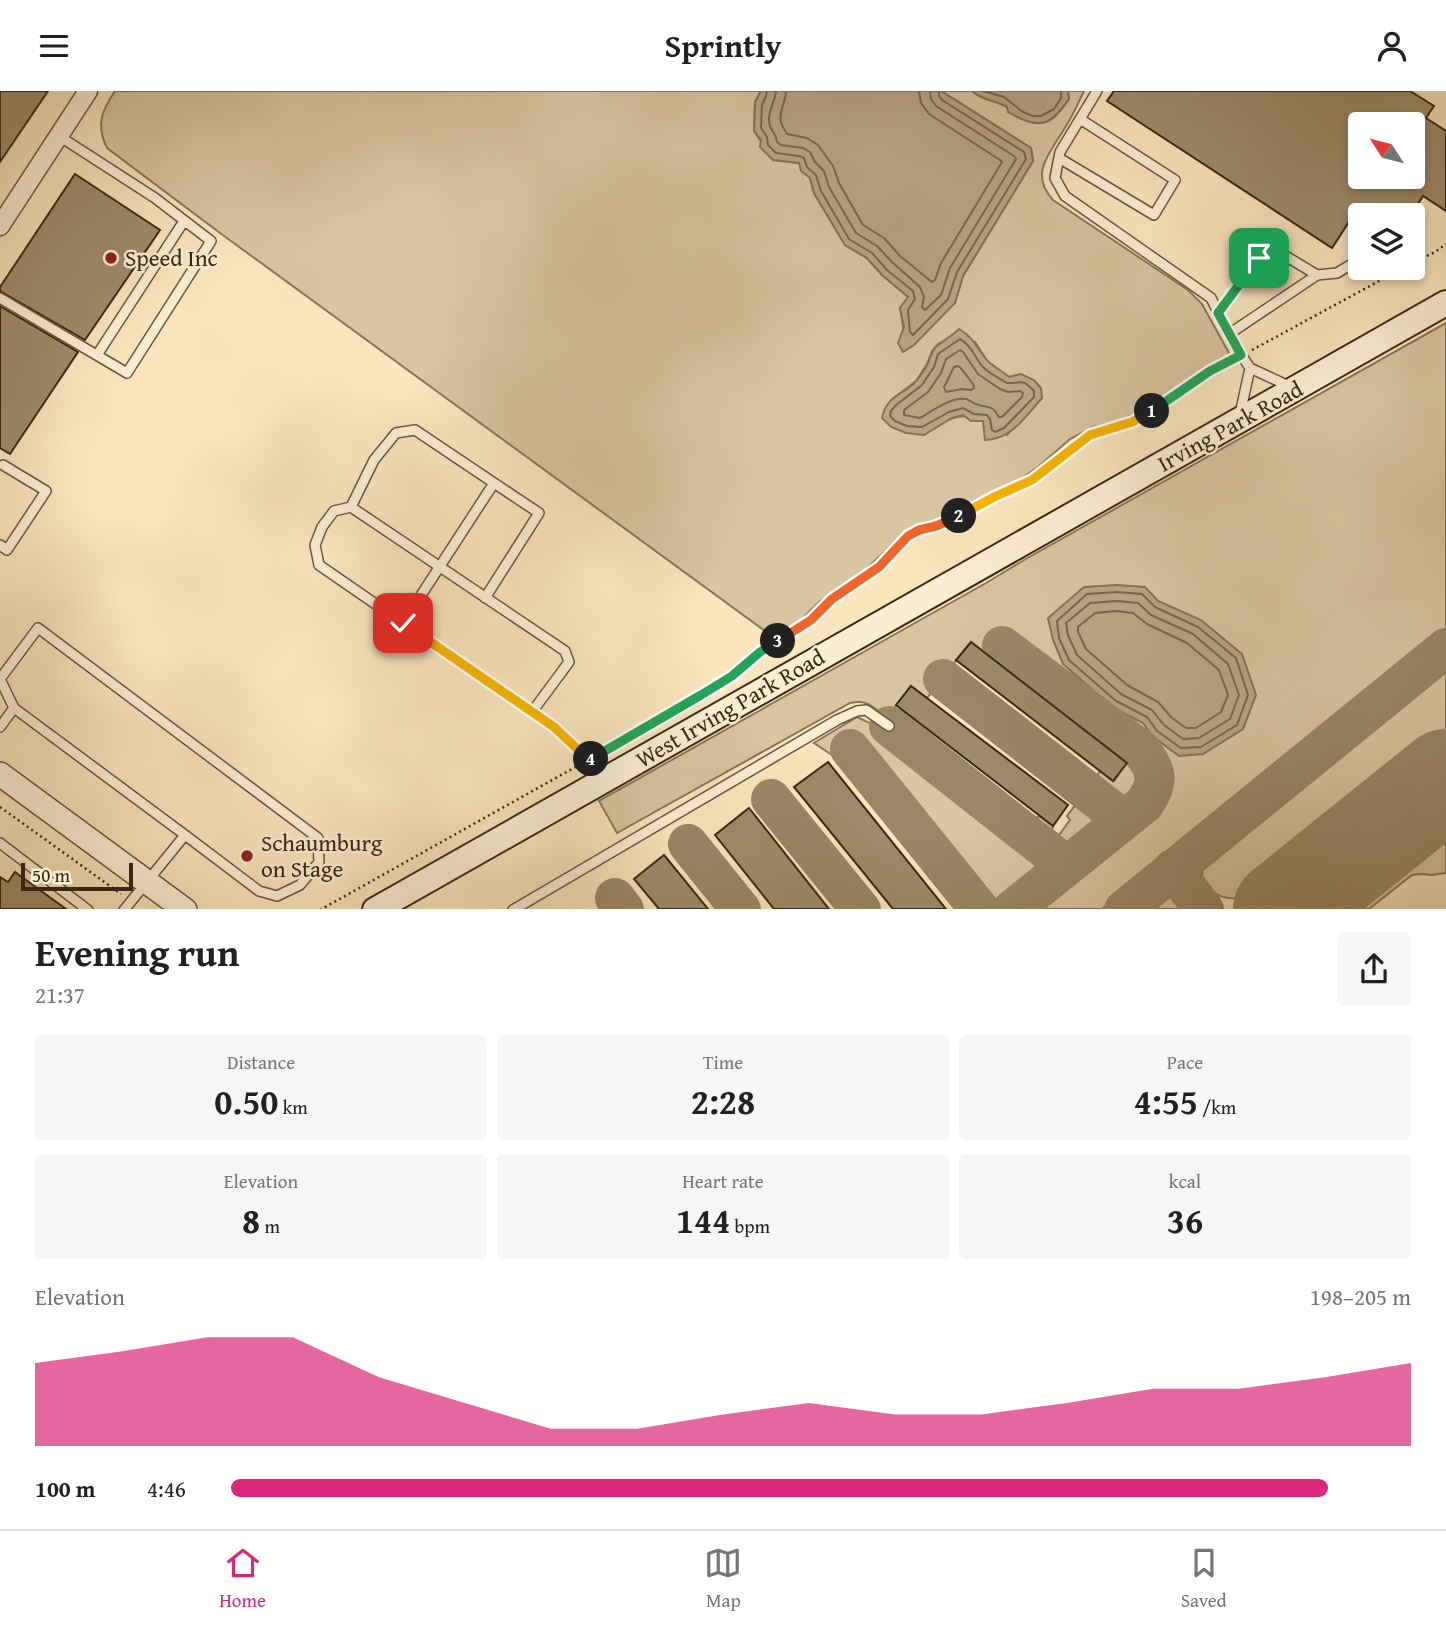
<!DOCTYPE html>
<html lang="en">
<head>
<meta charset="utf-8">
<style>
	:root { --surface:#fff; --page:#f6f6f6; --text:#202124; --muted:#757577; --line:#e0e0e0; --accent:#db2777 }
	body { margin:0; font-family:"Gentium Book Plus",serif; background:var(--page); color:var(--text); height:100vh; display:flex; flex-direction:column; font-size:26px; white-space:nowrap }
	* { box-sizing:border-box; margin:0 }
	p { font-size:23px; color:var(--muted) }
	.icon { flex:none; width:38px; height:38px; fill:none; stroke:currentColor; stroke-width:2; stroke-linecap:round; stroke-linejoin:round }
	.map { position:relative; height:818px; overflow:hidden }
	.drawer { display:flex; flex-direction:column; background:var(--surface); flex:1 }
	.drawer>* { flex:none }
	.needle { width:46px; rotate:306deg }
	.fabs { position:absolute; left:1348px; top:21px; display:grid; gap:14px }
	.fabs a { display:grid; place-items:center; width:77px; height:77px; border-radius:7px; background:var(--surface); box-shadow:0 4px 10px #0003; font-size:35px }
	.scale { position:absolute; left:21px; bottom:18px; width:112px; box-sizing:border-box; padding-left:7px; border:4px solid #392912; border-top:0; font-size:19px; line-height:24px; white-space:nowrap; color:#392912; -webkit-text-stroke:5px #fbeed5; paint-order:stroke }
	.pin { position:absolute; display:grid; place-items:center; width:60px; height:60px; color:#fff; margin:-30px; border-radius:14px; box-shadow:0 4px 10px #0006 }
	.km { position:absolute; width:35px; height:35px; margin:-18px; border-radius:50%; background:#222; color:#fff; font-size:19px; line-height:35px; text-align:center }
	.round { display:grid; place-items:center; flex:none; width:74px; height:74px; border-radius:7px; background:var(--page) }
	.overview { display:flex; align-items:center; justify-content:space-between; height:119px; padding:0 35px }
	h1 { font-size:38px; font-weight:600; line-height:52px }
	.metrics { display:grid; grid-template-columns:repeat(3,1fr); gap:10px; height:119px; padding:7px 35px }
	.metrics div { display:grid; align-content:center; border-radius:7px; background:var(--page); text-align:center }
	.metrics b { font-size:35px; font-weight:600 }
	.metrics small { font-size:19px; font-weight:400 }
	.metrics p { font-size:19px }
	.chart { height:196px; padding:14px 35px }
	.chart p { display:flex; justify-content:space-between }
	.chart svg { width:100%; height:126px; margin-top:7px; fill:var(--accent); opacity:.7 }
	ul { padding:0 35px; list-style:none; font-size:23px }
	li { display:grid; grid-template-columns:112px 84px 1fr; align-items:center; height:52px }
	li i { height:18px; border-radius:9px; background:var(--accent) }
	header { display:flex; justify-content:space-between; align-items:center; height:91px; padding:0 35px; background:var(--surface); font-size:32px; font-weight:600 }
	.dock { display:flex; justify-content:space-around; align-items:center; height:98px; border-top:2px solid var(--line); background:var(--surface); font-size:19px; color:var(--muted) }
	.dock a { display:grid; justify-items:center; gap:4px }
	.dock .active { color:var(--accent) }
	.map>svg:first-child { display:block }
	.green { fill:#d8c5a1; stroke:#88775a; stroke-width:2; fill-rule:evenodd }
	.water { fill:#b8a584; stroke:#857356; stroke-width:2 }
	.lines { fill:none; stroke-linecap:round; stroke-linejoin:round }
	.shore { stroke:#78674b; stroke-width:2 }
	.taxiway { stroke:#998768; stroke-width:40 }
	.runway { stroke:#998768; stroke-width:100 }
	.building { fill:#9d8b6b; stroke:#392912; stroke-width:2; fill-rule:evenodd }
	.service-casing { stroke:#69583d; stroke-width:12 }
	.minor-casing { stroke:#69583d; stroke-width:21 }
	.tertiary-casing { stroke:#69583d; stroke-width:26 }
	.secondary-casing { stroke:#392912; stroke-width:28 }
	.path { stroke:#392912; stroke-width:2.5; stroke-dasharray:2 3.5; stroke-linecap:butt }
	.service { stroke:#fbeed5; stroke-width:9 }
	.minor { stroke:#fbeed5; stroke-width:18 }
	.tertiary { stroke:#fbeed5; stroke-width:23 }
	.secondary { stroke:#fbeed5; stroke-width:24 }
	.split-1-casing { stroke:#fff; stroke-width:14 }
	.split-2-casing { stroke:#fff; stroke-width:14 }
	.split-3-casing { stroke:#fff; stroke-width:14 }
	.split-4-casing { stroke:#fff; stroke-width:14 }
	.split-5-casing { stroke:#fff; stroke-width:14 }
	.split-1 { stroke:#22a559; stroke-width:9 }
	.split-2 { stroke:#f5b400; stroke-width:9 }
	.split-3 { stroke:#f0652b; stroke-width:9 }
	.split-4 { stroke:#22a559; stroke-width:9 }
	.split-5 { stroke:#f5b400; stroke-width:9 }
	.poi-dot { fill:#8f2418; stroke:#fbeed5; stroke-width:2.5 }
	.labels { text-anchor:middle; stroke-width:5; stroke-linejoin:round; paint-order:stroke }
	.poi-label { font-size:23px; fill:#392912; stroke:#fbeed5; text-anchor:start }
	.street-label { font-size:23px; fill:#392912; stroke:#fbeed5 }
</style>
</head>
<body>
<header><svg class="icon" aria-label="menu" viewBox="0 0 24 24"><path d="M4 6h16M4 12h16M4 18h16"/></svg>Sprintly<svg class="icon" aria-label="person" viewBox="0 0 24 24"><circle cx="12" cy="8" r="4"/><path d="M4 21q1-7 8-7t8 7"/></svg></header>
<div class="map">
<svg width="1446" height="819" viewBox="0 0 1446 819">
	<rect width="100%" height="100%" fill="#f9e5be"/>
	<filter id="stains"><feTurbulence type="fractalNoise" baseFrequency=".00286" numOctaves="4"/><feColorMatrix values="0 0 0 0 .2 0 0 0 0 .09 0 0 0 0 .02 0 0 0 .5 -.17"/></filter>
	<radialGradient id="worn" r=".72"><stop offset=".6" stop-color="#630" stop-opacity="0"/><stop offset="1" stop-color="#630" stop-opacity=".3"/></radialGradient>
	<!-- green -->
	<path class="green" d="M115,0H761L755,11L754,40L773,69L799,72L810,87L814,102L845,154L867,167L882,184L909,206L900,217L904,241L955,212L963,185L1033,70L1031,57L941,0H972C982,9 989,8 1002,13C1006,15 1011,19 1016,22C1043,39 1051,34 1069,8L1068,0H1084C1078,12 1073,24 1066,35C1051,61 1028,82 1053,109L1188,199L1202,213L1230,264L1175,298L1142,320L1112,332L1093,336L1070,348L1038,376L1019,389L937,429L910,437L861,483L819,511L800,530L772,545L220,142L107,57C96,34 101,21 115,0ZM951,246L975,251L988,271L1009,286L1021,283L1042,307L1007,344C970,321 961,317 924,344L891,309L916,290L927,273L932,260L938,253Z
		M1446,232V541L1102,818H1031L1139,732L1156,715L1166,699L1167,686L1161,669L1112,616L1002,540L984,561L971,551L927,607L911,595L887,627C873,617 869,608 850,612L617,742L599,710L986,492L1024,469Z
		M1446,575V644L1242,806C1217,813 1189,790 1209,765Z
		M857,626L872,633L1045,767C1046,772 1047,773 1045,778C1041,789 1013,809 1002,814L991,809L981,800L859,646L835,666L814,652Z
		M1127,661C1157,679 1152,696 1127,714C1114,712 1102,702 1092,693L1100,680L1114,690L1126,672L1122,668Z
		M1083,708C1091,710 1097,713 1101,722C1108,736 1081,754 1070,761C1061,760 1032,744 1032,734C1032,729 1036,727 1039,725L1053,735L1052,739L1059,744L1070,729L1067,725L1079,709Z
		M1446,732V782L1432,784L1421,783L1412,784L1369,818H1338Z
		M1169,803L1181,808L1191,818H1145L1162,805Z"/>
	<!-- water -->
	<path class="water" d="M761,0H941L1031,57L1033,70L963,185L955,212L914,254L903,261L898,252L904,236L900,217L908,206L882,184L867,167L845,154L814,102L810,87L801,80L799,72L773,69L760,56L761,49L754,40L755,11Z
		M972,0H1068L1069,8C1049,37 1038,38 1008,21L1007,16C995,9 984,10 972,0Z
		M959,238C977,248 977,261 990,272C996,277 1003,281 1009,286L1021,283L1034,289L1041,297L1042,307C1026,325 1011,349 985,349L983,330H971L963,324L952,327L924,344L906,342L891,336L882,327C887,303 905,304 918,288C921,284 925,278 927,274C931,267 931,260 937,255C944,249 952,245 959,238Z
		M1117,494L1145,496L1158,510L1201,529L1242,563L1256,604L1243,638L1203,663L1179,665L1152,645L1143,632L1112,616L1063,573L1053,549L1048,527L1084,496Z"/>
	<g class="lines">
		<!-- shore -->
		<path class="shore" d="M767,0L766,5L762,14L761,37L767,46L768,54L776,62L799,65L804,67L807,76L816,84L821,100L849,148L872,162L887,179L913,200L915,208L908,219L910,241L913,244L948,208L957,181L1026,68L1024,61L942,9L939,5V0
			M776,0C775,11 766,23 770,35C773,42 776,43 777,51L781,54L803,57L810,61L815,71L824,80L829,96L856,142L877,155L893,172L920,196L924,206L922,216L925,219L941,204L950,177L1016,68L1014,65L936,15L931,8L930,0
			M786,0C786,11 778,21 781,31C782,36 785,39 787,43L807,47L818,54L833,75L839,92L863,134L884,147L900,165L932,191L935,189L941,172L1002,71L1000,69L929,23L921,12L919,0
			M983,0L1004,6L1023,21L1033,25H1041L1054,18L1061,7V0
			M960,248C971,254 974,265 982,275C988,282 999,287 1007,292C1021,293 1021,286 1034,300V306L1004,337L995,341L992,339L990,328L987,324L974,323L963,317L949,321L922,336L907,335L895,330L890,325L891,320L896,314L922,294L934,276L938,263Z
			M960,259L963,261L978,283L1000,298L1008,301L1020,300L1023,302L1022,306L1002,326H999C991,312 988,318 976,313C972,312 970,309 966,308C951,306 932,320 920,327L904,324V319L928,301L941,282L946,268Z
			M957,275L960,276L973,293L974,297L971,299L962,298L946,301L944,296L954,276Z
			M1117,501L1142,503L1155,516L1198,536L1236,567L1248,604L1237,634L1201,656L1181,657L1157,640L1147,626L1116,610L1069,569L1059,547L1057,530L1087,503Z
			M1117,510L1138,512L1151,524L1193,543L1228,573L1239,604L1230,628L1199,647L1183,648L1164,634L1152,619L1121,603L1077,564L1068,544L1066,532L1090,512Z
			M1116,520L1133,522L1147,533L1187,552L1219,579L1228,604L1221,621L1196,637H1186L1171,626L1158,611L1127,594L1086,558L1078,541V536L1095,522Z"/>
		<!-- taxiway -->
		<path class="taxiway" d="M1002,555L1141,659C1157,680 1160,691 1144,713L1012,819
			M943,588L1124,729
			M889,635L1067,775
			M850,658L980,819
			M771,708L861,819
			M688,753L741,819
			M1173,778L1204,819
			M615,807L624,819
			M1124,819L1446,557"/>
		<!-- runway -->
		<path class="runway" d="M1283,819L1446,688"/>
	</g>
	<!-- building -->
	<path class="building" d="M0,0H48L0,71Z
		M1114,0H1410L1434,15L1426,27L1446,40V120L1423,105L1411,124H1369L1358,117L1332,157L1107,10ZM1360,33H1412V86H1360Z
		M75,83L160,139L85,249L0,200V196Z
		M0,215L78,261L10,363L0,357Z
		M971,551L1127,672L1113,690L956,569Z
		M911,595L1068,714L1053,735L896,614Z
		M828,671L946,818H893L794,696Z
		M749,717L829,818H774L715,744Z
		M664,764L708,818H659L634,788Z
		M15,781L66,818H0V786L8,791Z"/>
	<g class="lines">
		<!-- service casing -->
		<g class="service-casing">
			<path id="service" d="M1097,0L1060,61L1055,87L1065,105L1211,207L1234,253L1250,277L1291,296
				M1059,67L1154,124L1175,89L1080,28
				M0,207L127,282L211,150L155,107L59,45
				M1218,222L1259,167L1274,158L1317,184L1337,182L1360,168
				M1229,243L1317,184
				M97,264L184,130
				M1240,323L1250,277
				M351,416L374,369L396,342L415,339L494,392
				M0,454L7,459L46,400L3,374
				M403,532L494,392L539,422L485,507
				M14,617L0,588L38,537L318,747L319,771L300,794L277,805L259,800L185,744
				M532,621L569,571L565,560L351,416L334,420L322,436L315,454L319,474L532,621L554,636L589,669L600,689
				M0,636L14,617L185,744L124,819
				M0,752L88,819
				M513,819L837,629L857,620L866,619L889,635"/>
		</g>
		<!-- minor casing -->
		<g class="minor-casing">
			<path id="minor" d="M0,135L88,0"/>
		</g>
		<!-- tertiary casing -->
		<g class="tertiary-casing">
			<path id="tertiary" d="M0,683L185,819"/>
		</g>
		<!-- secondary casing -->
		<g class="secondary-casing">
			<path id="secondary" d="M375,819L1446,212"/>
		</g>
		<!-- path -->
		<path class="path" d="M1412,172L1435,161L1446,153
			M1252,259L1403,177
			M600,662L701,605L732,585L760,561L811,529L832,508L879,476L908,445L919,439L936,435L959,426L994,406L1032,389L1090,344L1132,332L1155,318L1210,280L1231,270
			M0,716L121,803
			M320,819L579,674"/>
		<!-- service -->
		<use href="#service" class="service"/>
		<!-- minor -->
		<use href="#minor" class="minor"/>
		<!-- tertiary -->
		<use href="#tertiary" class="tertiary"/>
		<!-- secondary -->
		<use href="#secondary" class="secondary"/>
	</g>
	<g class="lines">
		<!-- split-1 casing -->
		<g class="split-1-casing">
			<path id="split-1" d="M1152,320L1210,280L1241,264L1218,222L1259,167"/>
		</g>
		<!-- split-2 casing -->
		<g class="split-2-casing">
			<path id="split-2" d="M959,425L994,406L1032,389L1090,344L1132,331L1152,320"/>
		</g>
		<!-- split-3 casing -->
		<g class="split-3-casing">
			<path id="split-3" d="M778,550L811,529L832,508L879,476L908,445L919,439L936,435L959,425"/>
		</g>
		<!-- split-4 casing -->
		<g class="split-4-casing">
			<path id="split-4" d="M591,668L701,604L732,585L760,561L778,550"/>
		</g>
		<!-- split-5 casing -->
		<g class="split-5-casing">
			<path id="split-5" d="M403,532L554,636L589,669L591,668"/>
		</g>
		<!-- split-1 -->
		<use href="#split-1" class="split-1"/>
		<!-- split-2 -->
		<use href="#split-2" class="split-2"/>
		<!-- split-3 -->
		<use href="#split-3" class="split-3"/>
		<!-- split-4 -->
		<use href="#split-4" class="split-4"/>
		<!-- split-5 -->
		<use href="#split-5" class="split-5"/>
	</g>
	<!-- markers -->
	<g class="poi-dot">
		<circle cx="111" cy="167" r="7"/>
		<circle cx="247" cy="765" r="7"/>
	</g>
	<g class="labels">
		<!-- poi labels -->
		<g class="poi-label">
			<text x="125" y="175">Speed Inc</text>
			<text x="261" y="760">Schaumburg<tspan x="261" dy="26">on Stage</tspan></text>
		</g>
		<!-- street labels -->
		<g class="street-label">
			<text transform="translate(1230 335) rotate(-29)" y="8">Irving Park Road</text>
			<text transform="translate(730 617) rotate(-30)" y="8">West Irving Park Road</text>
		</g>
	</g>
	<rect width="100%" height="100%" filter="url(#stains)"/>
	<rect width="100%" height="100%" fill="url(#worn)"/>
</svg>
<div class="fabs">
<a><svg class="needle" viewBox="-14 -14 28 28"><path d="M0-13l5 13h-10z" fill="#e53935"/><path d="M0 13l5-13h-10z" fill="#757577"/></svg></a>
<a><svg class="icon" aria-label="layers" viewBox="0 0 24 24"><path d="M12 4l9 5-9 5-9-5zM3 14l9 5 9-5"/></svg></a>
</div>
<div class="scale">50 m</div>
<div class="pin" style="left:1259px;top:167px;background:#1e9e55"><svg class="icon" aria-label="arrive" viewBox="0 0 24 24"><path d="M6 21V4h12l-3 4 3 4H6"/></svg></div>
<div class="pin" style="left:403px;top:532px;background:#d93025"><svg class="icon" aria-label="check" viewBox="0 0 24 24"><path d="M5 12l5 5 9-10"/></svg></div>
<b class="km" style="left:1152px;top:320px">1</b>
<b class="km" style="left:959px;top:425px">2</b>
<b class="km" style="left:778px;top:550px">3</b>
<b class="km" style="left:591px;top:668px">4</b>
</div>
<section class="drawer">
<div class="overview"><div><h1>Evening run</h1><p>21:37</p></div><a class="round"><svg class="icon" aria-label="share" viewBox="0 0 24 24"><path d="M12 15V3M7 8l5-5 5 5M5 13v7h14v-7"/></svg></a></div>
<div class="metrics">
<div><p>Distance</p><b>0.50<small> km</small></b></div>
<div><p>Time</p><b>2:28</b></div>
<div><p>Pace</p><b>4:55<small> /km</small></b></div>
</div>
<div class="metrics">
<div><p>Elevation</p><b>8<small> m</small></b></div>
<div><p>Heart rate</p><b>144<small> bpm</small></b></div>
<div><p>kcal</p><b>36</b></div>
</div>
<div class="chart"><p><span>Elevation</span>198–205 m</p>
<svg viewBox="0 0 160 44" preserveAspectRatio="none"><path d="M0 44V15L10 11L20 6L30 6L40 20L50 29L60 38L70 38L80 33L90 29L100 33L110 33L120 29L130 24L140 24L150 20L160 15V44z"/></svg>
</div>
<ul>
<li><b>100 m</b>4:46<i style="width:93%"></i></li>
</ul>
</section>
<nav class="dock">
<a class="active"><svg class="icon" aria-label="home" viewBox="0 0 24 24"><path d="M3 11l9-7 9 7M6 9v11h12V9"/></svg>Home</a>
<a><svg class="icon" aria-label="map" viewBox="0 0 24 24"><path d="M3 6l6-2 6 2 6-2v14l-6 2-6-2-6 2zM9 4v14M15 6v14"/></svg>Map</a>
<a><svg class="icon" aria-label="saved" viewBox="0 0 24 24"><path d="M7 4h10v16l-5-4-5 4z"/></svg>Saved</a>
</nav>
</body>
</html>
